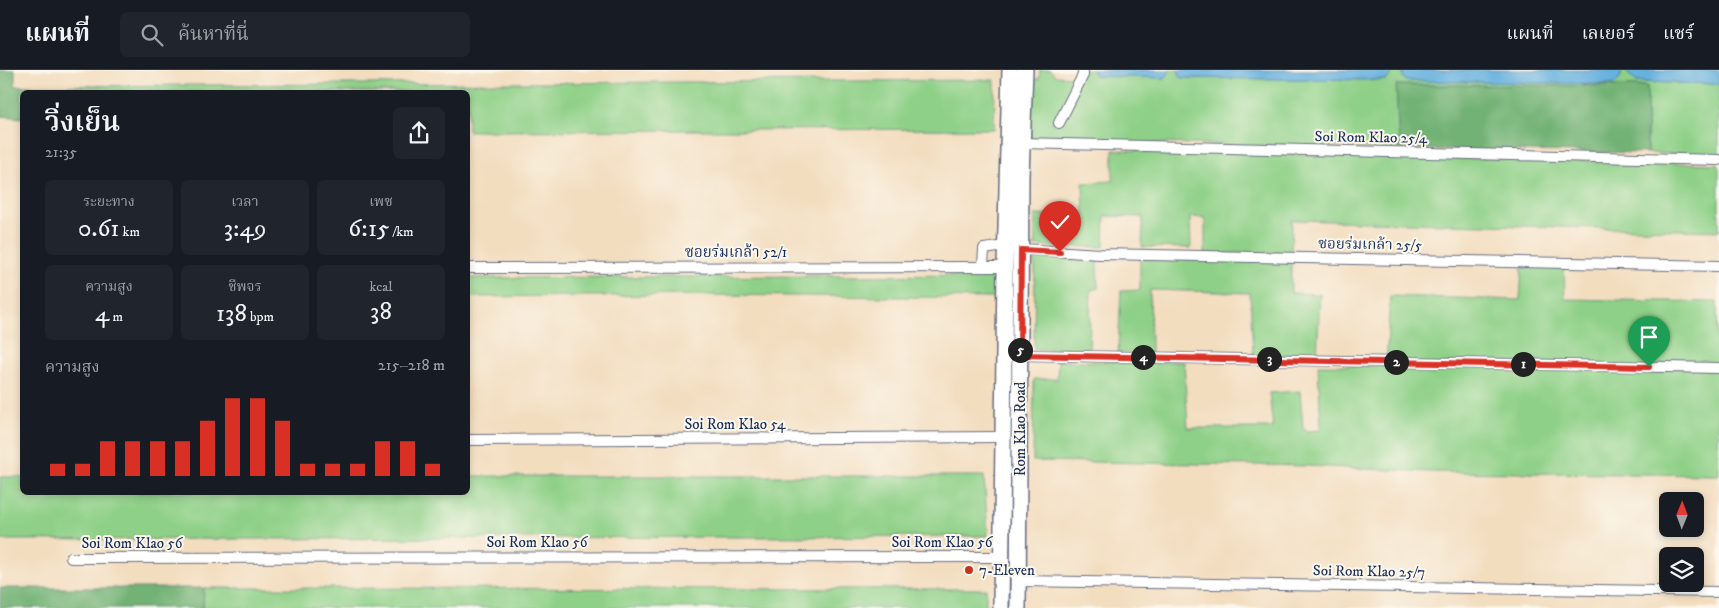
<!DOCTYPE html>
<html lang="th">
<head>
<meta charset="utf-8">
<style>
	:root { --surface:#171b24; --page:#20242c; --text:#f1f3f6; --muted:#9ea1a6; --line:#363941; --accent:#d93025 }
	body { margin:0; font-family:"IM FELL DW Pica","Noto Serif Thai",serif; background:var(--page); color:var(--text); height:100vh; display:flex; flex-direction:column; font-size:19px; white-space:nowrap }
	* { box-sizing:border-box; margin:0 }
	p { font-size:16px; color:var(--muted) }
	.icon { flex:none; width:28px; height:28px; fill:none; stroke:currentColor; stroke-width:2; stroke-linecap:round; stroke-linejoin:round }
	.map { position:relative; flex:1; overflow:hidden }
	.drawer { position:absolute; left:20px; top:20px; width:450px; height:405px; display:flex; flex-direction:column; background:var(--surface); border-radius:8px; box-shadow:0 2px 8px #0003 }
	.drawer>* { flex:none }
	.needle { width:32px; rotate:1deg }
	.fabs { position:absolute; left:1659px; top:422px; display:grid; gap:10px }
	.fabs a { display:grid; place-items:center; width:45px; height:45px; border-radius:8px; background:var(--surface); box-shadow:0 2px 8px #0003; font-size:25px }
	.pin { position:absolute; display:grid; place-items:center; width:42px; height:42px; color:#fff; margin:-51px -21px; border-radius:50% 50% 50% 0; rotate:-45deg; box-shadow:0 0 5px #0007 }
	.pin .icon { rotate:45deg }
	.km { position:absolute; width:25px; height:25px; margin:-12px; border-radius:50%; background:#222; color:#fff; font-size:14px; line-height:25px; text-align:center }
	.round { display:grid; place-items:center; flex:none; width:52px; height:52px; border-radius:8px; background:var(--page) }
	.head { display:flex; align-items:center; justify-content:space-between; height:85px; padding:0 25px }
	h1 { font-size:28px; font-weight:600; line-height:38px }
	.figures { display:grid; grid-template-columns:repeat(3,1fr); gap:8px; height:85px; padding:5px 25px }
	.figures div { display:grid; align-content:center; border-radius:8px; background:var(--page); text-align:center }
	.figures b { font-size:25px; font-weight:600 }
	.figures small { font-size:14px; font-weight:400 }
	.figures p { font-size:14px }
	.chart { height:140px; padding:10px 25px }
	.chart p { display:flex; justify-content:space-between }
	.chart svg { width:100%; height:90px; margin-top:5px; stroke:var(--accent); stroke-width:6 }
	header { display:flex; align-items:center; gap:30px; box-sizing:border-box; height:70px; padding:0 25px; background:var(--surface); border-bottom:1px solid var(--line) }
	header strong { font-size:24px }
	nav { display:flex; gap:28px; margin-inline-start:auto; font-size:18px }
	.search { width:350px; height:45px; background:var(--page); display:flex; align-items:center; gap:12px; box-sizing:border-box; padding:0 18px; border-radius:8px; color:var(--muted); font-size:19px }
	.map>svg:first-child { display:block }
	.green { fill:#8ed087; stroke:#548072 }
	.forest { fill:#72b274; stroke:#467069 }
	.water { fill:#66b1de; stroke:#40709e }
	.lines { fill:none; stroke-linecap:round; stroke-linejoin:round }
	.minor-casing { stroke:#676c80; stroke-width:12 }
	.primary-casing { stroke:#676c80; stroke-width:18 }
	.minor { stroke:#fff; stroke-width:10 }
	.primary { stroke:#fff; stroke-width:15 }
	.route-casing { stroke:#fff; stroke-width:10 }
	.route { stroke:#d93025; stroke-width:6 }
	.poi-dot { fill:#c8321e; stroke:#fbf7ec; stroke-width:2 }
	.labels { text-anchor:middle; stroke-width:4; stroke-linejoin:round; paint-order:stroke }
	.street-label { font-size:15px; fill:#1b2f5e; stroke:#fbf7ec }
	.poi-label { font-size:15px; fill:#1b2f5e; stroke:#fbf7ec; text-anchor:start }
</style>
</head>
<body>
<header>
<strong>แผนที่</strong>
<div class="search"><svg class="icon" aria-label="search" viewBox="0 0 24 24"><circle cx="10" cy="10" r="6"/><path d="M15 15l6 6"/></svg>ค้นหาที่นี่</div>
<nav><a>แผนที่</a><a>เลเยอร์</a><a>แชร์</a></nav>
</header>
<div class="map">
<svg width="1719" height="538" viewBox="0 0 1719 538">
	<rect width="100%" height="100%" fill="#fbf7ec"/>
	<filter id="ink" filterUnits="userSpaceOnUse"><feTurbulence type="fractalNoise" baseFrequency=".02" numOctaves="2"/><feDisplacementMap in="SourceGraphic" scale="10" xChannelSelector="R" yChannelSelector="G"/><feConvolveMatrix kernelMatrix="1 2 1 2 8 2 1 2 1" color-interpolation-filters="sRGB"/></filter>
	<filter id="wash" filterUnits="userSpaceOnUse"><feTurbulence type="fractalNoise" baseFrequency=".0096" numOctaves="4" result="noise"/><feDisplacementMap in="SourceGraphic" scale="20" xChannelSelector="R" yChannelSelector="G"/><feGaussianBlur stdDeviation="1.12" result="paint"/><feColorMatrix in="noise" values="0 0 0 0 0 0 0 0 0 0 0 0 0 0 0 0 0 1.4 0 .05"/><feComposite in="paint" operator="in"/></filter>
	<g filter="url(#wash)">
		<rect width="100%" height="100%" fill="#f3ddbf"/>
		<!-- green -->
		<path class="green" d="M1040,0H1050L1056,6L1075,7L1080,0H1092L1095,6L1165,8L1171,0H1178L1181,8L1387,10L1394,0H1403L1406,11L1608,14L1616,13L1621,6V0H1627V3L1637,12L1719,14V85L1647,83V16L1397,15L1399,79L1031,70L1032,9H1039Z
			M995,10L994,59L468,61V22H38L40,16Z
			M1113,80L1719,94V161L1292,150L1291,183H1205V148L1190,147L1191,178L1142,177L1143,147L1105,146L1104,177L1035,176V145L1084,146L1083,113L1113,111Z
			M1041,186L1097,189L1098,218L1091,220L1089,279H1034L1035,188Z
			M1140,188L1291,191V223L1320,224L1317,286L1253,284L1250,223L1150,220L1151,283H1118L1121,221L1140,220Z
			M1522,197H1564L1565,229L1717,232L1719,405L1431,402L1307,396L1033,391L1034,309H1057L1058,291L1184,292L1188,358H1273L1269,323L1300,321L1303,358L1306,361L1321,360L1318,295L1386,296L1390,226L1520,230Z
			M996,205L994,228L706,225L468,227V208Z
			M468,406H984L988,466L0,470V407H22V422H468Z
			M204,518L986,519V538H203Z"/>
		<!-- forest -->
		<path class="forest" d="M0,0H15V16H40L38,22H22V48L0,46Z
			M1396,15L1647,16V83L1399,79Z
			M0,518H204L203,538H0Z"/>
		<!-- water -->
		<path class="water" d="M1092,0H1171L1165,8L1095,6Z
			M1178,0H1394L1387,10L1181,8Z
			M1403,0H1621V6L1616,13L1608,14L1406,11L1403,8Z
			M1627,0H1719V14L1637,12L1627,3Z"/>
	</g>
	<g filter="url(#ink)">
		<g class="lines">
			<!-- minor casing -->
			<g class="minor-casing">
				<path id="minor" d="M1059,53L1083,5V0
					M1022,73L1719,90
					M1021,179L1100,184L1719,196
					M983,196L984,179L1005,176
					M468,198L1005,197
					M1020,285L1719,298
					M468,370L1003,367
					M71,488L1002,487
					M1018,511L1719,522"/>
			</g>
			<!-- primary casing -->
			<g class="primary-casing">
				<path id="primary" d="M1001,538L1005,197L1010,0
					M1018,538L1021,106L1025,0"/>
			</g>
			<!-- minor -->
			<use href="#minor" class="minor"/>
			<!-- primary -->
			<use href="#primary" class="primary"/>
		</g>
	</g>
	<g class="lines" filter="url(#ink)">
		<!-- route casing -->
		<g class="route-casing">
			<path id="route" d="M1060,182L1021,180L1020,285L1649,297"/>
		</g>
		<!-- route -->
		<use href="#route" class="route"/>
	</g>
	<!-- markers -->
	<circle class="poi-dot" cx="969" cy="500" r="5"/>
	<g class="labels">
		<!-- street labels -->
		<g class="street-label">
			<text transform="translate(1371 67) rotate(1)" y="5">Soi Rom Klao 25/4</text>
			<text transform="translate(1370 174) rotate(1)" y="5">ซอยร่มเกล้า 25/5</text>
			<text x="736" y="187">ซอยร่มเกล้า 52/1</text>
			<text x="735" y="359">Soi Rom Klao 54</text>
			<text transform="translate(1020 359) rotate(-90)" y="5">Rom Klao Road</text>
			<text x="537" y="477">Soi Rom Klao 56</text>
			<text x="942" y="477">Soi Rom Klao 56</text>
			<text x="132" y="478">Soi Rom Klao 56</text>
			<text transform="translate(1369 501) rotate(1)" y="5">Soi Rom Klao 25/7</text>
		</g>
		<!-- poi labels -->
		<g class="poi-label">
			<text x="979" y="505">7-Eleven</text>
		</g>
	</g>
</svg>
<div class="fabs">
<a><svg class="needle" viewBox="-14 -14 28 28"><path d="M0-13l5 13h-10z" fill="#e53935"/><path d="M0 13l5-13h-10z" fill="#9ea1a6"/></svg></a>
<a><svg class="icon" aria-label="layers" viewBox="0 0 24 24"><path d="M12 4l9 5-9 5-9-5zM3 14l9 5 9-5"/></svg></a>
</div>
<div class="pin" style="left:1649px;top:297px;background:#1e9e55"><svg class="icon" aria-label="arrive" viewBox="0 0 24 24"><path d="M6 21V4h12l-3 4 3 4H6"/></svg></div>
<div class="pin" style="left:1060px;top:182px;background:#d93025"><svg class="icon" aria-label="check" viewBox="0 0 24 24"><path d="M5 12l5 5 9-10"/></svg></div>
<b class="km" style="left:1523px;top:294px">1</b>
<b class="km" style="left:1396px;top:292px">2</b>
<b class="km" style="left:1269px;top:289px">3</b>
<b class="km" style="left:1143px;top:287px">4</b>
<b class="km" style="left:1020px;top:280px">5</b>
<section class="drawer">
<div class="head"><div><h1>วิ่งเย็น</h1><p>21:35</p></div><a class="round"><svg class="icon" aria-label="share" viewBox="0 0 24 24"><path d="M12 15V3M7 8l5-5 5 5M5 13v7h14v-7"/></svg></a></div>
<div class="figures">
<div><p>ระยะทาง</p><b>0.61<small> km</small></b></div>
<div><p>เวลา</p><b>3:49</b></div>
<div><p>เพซ</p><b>6:15<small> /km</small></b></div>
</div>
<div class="figures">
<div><p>ความสูง</p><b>4<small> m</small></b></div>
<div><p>ชีพจร</p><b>138<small> bpm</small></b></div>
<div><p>kcal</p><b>38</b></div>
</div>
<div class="chart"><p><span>ความสูง</span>215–218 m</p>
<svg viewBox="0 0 160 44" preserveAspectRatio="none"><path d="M5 44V38M15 44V38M25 44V27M35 44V27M45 44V27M55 44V27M65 44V17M75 44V6M85 44V6M95 44V17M105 44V38M115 44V38M125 44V38M135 44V27M145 44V27M155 44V38"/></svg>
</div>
</section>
</div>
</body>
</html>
